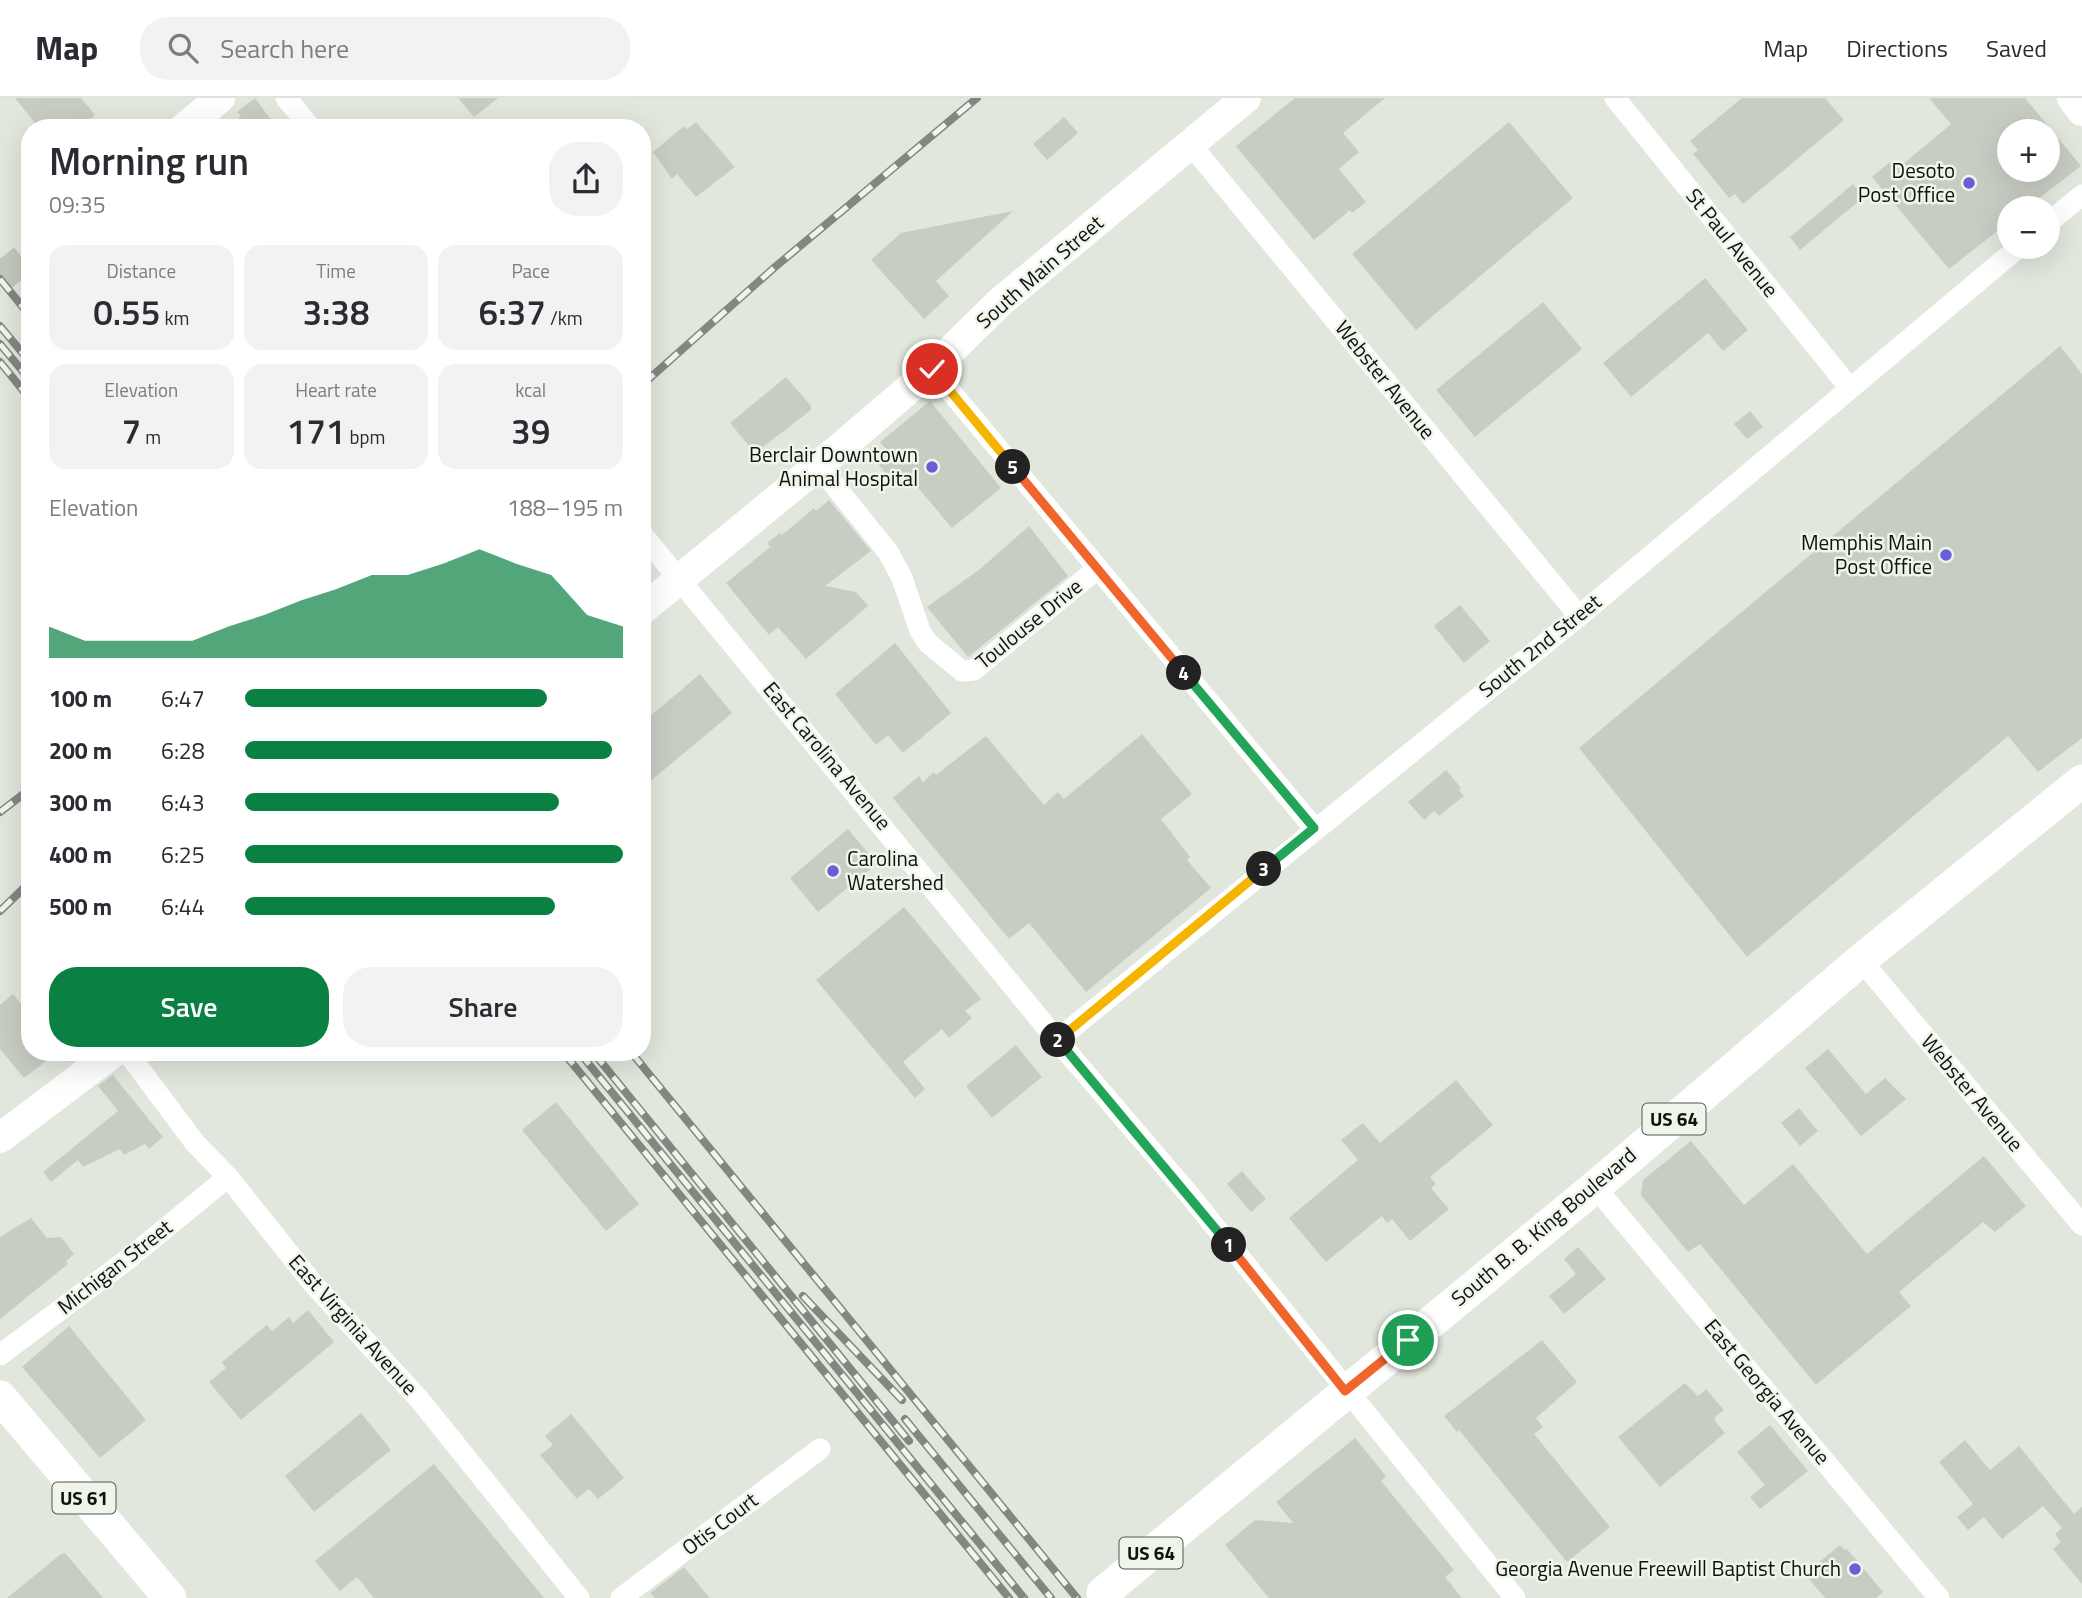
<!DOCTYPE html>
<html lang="en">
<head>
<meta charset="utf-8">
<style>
	:root { --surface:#fff; --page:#f2f2f3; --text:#2b2b33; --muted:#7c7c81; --line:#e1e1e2; --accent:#0b8043 }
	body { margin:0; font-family:"Titillium Web",sans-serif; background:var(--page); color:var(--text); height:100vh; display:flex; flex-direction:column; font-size:26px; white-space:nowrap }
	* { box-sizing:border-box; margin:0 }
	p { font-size:23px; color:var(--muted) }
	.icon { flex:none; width:38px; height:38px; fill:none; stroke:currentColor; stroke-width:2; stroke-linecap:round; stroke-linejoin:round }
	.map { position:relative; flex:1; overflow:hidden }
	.panel { position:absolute; left:21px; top:21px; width:630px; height:942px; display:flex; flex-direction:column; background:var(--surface); border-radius:28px; box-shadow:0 7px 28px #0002 }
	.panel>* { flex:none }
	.buttons { position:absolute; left:1997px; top:21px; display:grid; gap:14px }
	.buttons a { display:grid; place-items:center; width:63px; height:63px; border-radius:50%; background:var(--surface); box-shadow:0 7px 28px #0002; font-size:35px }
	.pin { position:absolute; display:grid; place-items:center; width:60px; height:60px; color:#fff; margin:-30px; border:4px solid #fff; border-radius:50%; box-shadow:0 2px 7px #0007 }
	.km { position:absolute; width:35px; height:35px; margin:-18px; border-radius:50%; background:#222; color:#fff; font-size:19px; line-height:35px; text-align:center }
	.round { display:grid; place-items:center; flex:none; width:74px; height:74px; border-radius:28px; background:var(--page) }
	.headline { display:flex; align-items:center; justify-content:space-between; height:119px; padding:0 28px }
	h1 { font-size:38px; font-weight:600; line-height:52px }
	.stats { display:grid; grid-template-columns:repeat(3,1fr); gap:10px; height:119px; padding:7px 28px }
	.stats div { display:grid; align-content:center; border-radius:18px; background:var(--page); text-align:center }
	.stats b { font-size:35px; font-weight:600 }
	.stats small { font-size:19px; font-weight:400 }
	.stats p { font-size:19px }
	.chart { height:196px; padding:14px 28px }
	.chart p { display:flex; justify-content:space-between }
	.chart svg { width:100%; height:126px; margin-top:7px; fill:var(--accent); opacity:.7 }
	.primary-button { display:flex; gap:14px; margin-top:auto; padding:14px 28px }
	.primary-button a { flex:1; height:80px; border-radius:28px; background:var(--accent); color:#fff; font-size:28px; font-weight:600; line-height:80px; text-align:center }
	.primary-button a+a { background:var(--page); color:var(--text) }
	ul { padding:0 28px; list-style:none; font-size:23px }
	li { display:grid; grid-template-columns:112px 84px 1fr; align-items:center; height:52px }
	li i { height:18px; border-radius:9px; background:var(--accent) }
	header { display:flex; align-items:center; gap:42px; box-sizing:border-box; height:98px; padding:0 35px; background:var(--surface); border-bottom:2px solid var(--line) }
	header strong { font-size:33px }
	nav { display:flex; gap:38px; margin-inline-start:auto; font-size:24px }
	.search { width:490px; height:63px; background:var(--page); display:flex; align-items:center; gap:18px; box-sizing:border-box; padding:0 24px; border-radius:28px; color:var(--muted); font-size:26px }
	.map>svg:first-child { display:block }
	.building { fill:#c8cdc4; fill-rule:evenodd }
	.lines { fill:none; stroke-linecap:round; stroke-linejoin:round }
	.secondary-tunnel { stroke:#c2c7be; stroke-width:30; stroke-dasharray:30 15; stroke-linecap:butt }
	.street { stroke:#fff; stroke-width:21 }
	.secondary { stroke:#fff; stroke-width:30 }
	.primary { stroke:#fff; stroke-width:33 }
	.rail-casing { stroke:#838780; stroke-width:8 }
	.rail { stroke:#eff5ea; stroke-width:5; stroke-dasharray:16; stroke-linecap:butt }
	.split-1-casing { stroke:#fff; stroke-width:14 }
	.split-2-casing { stroke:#fff; stroke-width:14 }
	.split-3-casing { stroke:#fff; stroke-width:14 }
	.split-4-casing { stroke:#fff; stroke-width:14 }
	.split-5-casing { stroke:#fff; stroke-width:14 }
	.split-6-casing { stroke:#fff; stroke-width:14 }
	.split-1 { stroke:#f0652b; stroke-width:9 }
	.split-2 { stroke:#22a559; stroke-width:9 }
	.split-3 { stroke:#f5b400; stroke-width:9 }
	.split-4 { stroke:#22a559; stroke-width:9 }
	.split-5 { stroke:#f0652b; stroke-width:9 }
	.split-6 { stroke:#f5b400; stroke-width:9 }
	.poi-dot { fill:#675fd8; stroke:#eff5ea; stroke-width:2.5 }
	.labels { text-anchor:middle; stroke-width:5; stroke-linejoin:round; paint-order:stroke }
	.shield { fill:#eff5ea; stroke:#535650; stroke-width:2 }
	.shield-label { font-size:19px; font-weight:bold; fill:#10120e }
	.poi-label { font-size:21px; fill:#10120e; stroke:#eff5ea; text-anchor:end }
	.street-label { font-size:21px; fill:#10120e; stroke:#eff5ea }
</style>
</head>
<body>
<header>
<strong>Map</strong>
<div class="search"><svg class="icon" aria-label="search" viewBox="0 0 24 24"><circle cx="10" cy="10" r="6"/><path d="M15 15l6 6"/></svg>Search here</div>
<nav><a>Map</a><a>Directions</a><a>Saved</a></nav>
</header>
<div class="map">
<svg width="2082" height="1500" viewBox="0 0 2082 1500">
	<rect width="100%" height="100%" fill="#e1e7dd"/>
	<!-- building -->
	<path class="building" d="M15,0H81L95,17L86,24L91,30H39Z
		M255,0L277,30H227L241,18L237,14Z
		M458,0H498L474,19Z
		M1295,0H1385L1343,35L1359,54L1339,71L1366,104L1352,115L1350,112L1314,142L1236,48Z
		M1742,0H1825L1844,22L1743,106L1735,96L1729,100L1693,56L1698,52L1690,43Z
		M1929,0H2025L2081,68L2026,110H2009V124L1949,171L1872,79L1890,64L1897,71L1951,26ZM2009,33H2048V72H2009Z
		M1064,19L1078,35L1047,62L1033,46Z
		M696,24L735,69L696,99L677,76L672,81L653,54L684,28L687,31Z
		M1509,24L1573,100L1416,232L1352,156Z
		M1853,86L1864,99L1800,152L1790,139Z
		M1013,113L936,183L949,198L924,221L871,162L901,135Z
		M1705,180L1748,232L1723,253L1708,235L1631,299L1603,265Z
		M1543,204L1582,251L1475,339L1436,292Z
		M2060,248L2082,276V640L2038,674L2008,638L1747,859L1579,650Z
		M786,279L811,308V312L755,355L730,325Z
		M930,303L1001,390L952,430L905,374L893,383L877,365L889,355L880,344Z
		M1750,313L1763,329L1747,341L1734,326Z
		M829,402L871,453L825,488L856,494L868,508L806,561L778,529L769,537L726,485L770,449L767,445L780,435L782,437L814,410L816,413Z
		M1029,428L1068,478L968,559L927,509L980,471Z
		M1460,507L1490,543L1464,565L1434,528Z
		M895,545L951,615L903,655L888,637L876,647L835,596Z
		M700,576L732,615L642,690V625Z
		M1142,636L1192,696L1161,721L1190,759L1187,762L1211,790L1086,894L1029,825L1009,841L893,700L919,678L923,684L934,674L936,677L986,638L1044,707L1058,694L1064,701Z
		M1446,672L1461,690L1459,692L1464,698L1439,718L1434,713L1424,722L1408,704Z
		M848,731L877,766L818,814L790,780Z
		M904,809L981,901L965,913L972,920L949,940L942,931L903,964L925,991L915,1000L816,882Z
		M13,896L23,909L30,904V954H58L24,980L0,951V907Z
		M1016,947L1042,979L992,1020L966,988Z
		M1828,951L1866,996L1885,980L1906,1001L1861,1038L1805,970Z
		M113,977L163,1039L149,1051L145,1046L124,1057L120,1051L83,1069L78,1062L51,1084L43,1074L118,1013L98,988Z
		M1456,982L1493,1027L1430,1079L1436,1086L1431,1090L1449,1111L1410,1143L1392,1121L1387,1125L1382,1118L1326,1164L1289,1120L1358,1062L1341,1042L1363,1025L1380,1045Z
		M556,1004L639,1106L606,1133L522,1032Z
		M1799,1010L1818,1033L1800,1048L1781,1025Z
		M1691,1043L1744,1107L1793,1066L1867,1156L1984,1058L2026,1108L1995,1134L1983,1124L1899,1194L1911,1208L1816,1287L1700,1146L1688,1154L1641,1097L1643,1082Z
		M1242,1073L1266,1101L1251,1114L1227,1086Z
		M31,1120L47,1140L61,1139L74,1156L66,1163L68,1166L0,1221V1139Z
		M1578,1149L1606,1181L1564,1216L1549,1198L1576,1176L1564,1161Z
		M308,1212L334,1244L241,1322L209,1284L226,1270L222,1264L267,1227L272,1233L289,1219L293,1225Z
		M69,1228L146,1322L100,1360L22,1269Z
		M1542,1242L1577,1284L1536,1320L1543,1329L1534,1336L1610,1429L1567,1464L1459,1332L1457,1334L1444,1318Z
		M1685,1285L1698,1298L1706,1291L1724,1312L1715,1319V1323L1725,1335L1660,1389L1618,1339Z
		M361,1315L391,1352L314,1414L285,1378Z
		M571,1316L624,1380L598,1401L589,1391L577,1401L540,1357L553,1347L545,1338Z
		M1770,1327L1808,1373L1760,1411L1750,1399L1765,1387L1737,1354Z
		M1355,1340L1386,1378L1381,1383L1454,1472L1445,1479L1462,1500H1269L1225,1447L1255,1422L1293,1425L1276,1404Z
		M1965,1342L1990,1372L2019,1348L2074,1416L2082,1409V1486L2053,1451L2061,1444L2055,1436L2062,1430L2043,1408L2002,1441L1984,1419L1968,1432L1957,1419L1973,1406L1939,1364Z
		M434,1366L544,1500H374L357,1479L340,1493L315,1463Z
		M1840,1447L1845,1452L1847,1451L1883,1494L1876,1500H1825L1805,1476Z
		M65,1455L103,1500H7L61,1456Z
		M684,1469L710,1500H655L650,1495Z"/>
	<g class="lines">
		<!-- secondary-tunnel -->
		<path class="secondary-tunnel" d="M0,180L30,156"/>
		<!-- street -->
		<path class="street" d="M286,0L311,30
			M1615,0L1849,289
			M1191,47L1579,518
			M2048,125L2082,97
			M932,271L1314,730
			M818,367L888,454L902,480L920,533L928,545L962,573L974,572L1097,471
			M642,436L1057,942L1187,1094L1515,1500
			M1861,862L2082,1127
			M1057,942L1579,518L2019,149
			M127,954L195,1045L228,1079L315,1188L419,1301L579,1500
			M1595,1089L1939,1500
			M0,1257L128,1161L228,1079
			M621,1500L820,1351"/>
		<!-- secondary -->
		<path class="secondary" d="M2072,0L2082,13
			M184,30L220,0
			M642,512L847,344L932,271L1000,204L1246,0
			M0,1040L114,954"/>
		<!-- primary -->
		<path class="primary" d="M0,1299L170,1500
			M1103,1495L1595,1089L1861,862L2082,683"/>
		<!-- rail casing -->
		<g class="rail-casing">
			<path id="rail" d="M0,181L30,218
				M0,228L30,264
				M0,246L30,282
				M0,264L30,301
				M642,287L775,169L977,0
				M0,714L30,691
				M0,813L30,784
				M563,954L1009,1500
				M579,954L1024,1500
				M593,954L909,1343
				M631,954L1077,1500
				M803,1198L902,1302
				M905,1321L1051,1500"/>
		</g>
		<!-- rail -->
		<use href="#rail" class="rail"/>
	</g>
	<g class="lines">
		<!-- split-1 casing -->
		<g class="split-1-casing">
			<path id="split-1" d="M1229,1147L1345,1293L1408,1242"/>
		</g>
		<!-- split-2 casing -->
		<g class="split-2-casing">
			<path id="split-2" d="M1058,942L1229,1147"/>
		</g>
		<!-- split-3 casing -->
		<g class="split-3-casing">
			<path id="split-3" d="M1058,942L1264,771"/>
		</g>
		<!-- split-4 casing -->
		<g class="split-4-casing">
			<path id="split-4" d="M1184,575L1314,730L1264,771"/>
		</g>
		<!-- split-5 casing -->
		<g class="split-5-casing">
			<path id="split-5" d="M1013,369L1184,575"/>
		</g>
		<!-- split-6 casing -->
		<g class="split-6-casing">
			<path id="split-6" d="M932,271L1013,369"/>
		</g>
		<!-- split-1 -->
		<use href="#split-1" class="split-1"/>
		<!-- split-2 -->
		<use href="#split-2" class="split-2"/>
		<!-- split-3 -->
		<use href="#split-3" class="split-3"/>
		<!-- split-4 -->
		<use href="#split-4" class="split-4"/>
		<!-- split-5 -->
		<use href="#split-5" class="split-5"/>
		<!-- split-6 -->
		<use href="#split-6" class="split-6"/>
	</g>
	<!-- markers -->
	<g class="poi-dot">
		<circle cx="1969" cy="85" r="7"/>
		<circle cx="932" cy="369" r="7"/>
		<circle cx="1946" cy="457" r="7"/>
		<circle cx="833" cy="773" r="7"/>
		<circle cx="1855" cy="1471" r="7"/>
	</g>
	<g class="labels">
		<!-- shield labels -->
		<g class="shield">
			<rect x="1642.5" y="1005.5" width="63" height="31" rx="5"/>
			<rect x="52.5" y="1384.5" width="63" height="31" rx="5"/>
			<rect x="1119.5" y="1439.5" width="63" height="31" rx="5"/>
		</g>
		<g class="shield-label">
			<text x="1674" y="1028">US 64</text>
			<text x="84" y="1407">US 61</text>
			<text x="1151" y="1462">US 64</text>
		</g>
		<!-- poi labels -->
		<g class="poi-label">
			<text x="1955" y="80">Desoto<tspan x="1955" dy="24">Post Office</tspan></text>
			<text x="918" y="364">Berclair Downtown<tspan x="918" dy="24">Animal Hospital</tspan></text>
			<text x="1932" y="452">Memphis Main<tspan x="1932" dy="24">Post Office</tspan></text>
			<text x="847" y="768" text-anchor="start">Carolina<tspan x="847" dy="24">Watershed</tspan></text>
			<text x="1841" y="1478">Georgia Avenue Freewill Baptist Church</text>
		</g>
		<!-- street labels -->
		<g class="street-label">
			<text transform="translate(1732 145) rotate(51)" y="7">St Paul Avenue</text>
			<text transform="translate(1040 174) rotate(-41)" y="7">South Main Street</text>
			<text transform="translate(1385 282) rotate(51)" y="7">Webster Avenue</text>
			<text transform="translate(1029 526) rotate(-39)" y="7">Toulouse Drive</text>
			<text transform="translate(1540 548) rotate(-39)" y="7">South 2nd Street</text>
			<text transform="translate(827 658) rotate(50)" y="7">East Carolina Avenue</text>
			<text transform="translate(1972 995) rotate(50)" y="7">Webster Avenue</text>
			<text transform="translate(1544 1129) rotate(-40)" y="7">South B. B. King Boulevard</text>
			<text transform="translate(115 1169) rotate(-38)" y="7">Michigan Street</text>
			<text transform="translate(353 1227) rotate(48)" y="7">East Virginia Avenue</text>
			<text transform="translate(1767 1294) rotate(50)" y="7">East Georgia Avenue</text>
			<text transform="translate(720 1426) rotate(-37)" y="7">Otis Court</text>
		</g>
	</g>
</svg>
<div class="buttons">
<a>+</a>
<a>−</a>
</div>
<div class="pin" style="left:1408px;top:1242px;background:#1e9e55"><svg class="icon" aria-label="arrive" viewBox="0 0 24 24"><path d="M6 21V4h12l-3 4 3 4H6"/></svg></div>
<div class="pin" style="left:932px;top:271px;background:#d93025"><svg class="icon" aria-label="check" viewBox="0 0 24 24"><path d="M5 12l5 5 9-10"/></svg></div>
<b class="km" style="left:1229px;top:1147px">1</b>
<b class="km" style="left:1058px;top:942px">2</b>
<b class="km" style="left:1264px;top:771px">3</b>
<b class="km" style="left:1184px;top:575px">4</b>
<b class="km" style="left:1013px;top:369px">5</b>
<section class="panel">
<div class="headline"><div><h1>Morning run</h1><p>09:35</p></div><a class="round"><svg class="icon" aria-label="share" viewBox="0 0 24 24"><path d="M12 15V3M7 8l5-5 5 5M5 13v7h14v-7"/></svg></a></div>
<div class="stats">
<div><p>Distance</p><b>0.55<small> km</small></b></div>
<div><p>Time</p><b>3:38</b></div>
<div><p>Pace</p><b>6:37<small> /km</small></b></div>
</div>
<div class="stats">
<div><p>Elevation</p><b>7<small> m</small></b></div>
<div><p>Heart rate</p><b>171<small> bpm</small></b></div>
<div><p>kcal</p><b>39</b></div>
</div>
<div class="chart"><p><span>Elevation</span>188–195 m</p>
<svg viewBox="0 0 160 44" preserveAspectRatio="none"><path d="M0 44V33L10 38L20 38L30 38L40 38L50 33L60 29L70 24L80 20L90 15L100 15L110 11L120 6L130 11L140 15L150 29L160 33V44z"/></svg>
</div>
<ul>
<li><b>100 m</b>6:47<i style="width:80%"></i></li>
<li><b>200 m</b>6:28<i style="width:97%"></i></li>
<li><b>300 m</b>6:43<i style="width:83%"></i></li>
<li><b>400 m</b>6:25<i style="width:100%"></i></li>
<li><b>500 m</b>6:44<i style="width:82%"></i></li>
</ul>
<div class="primary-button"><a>Save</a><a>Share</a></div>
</section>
</div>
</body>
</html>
